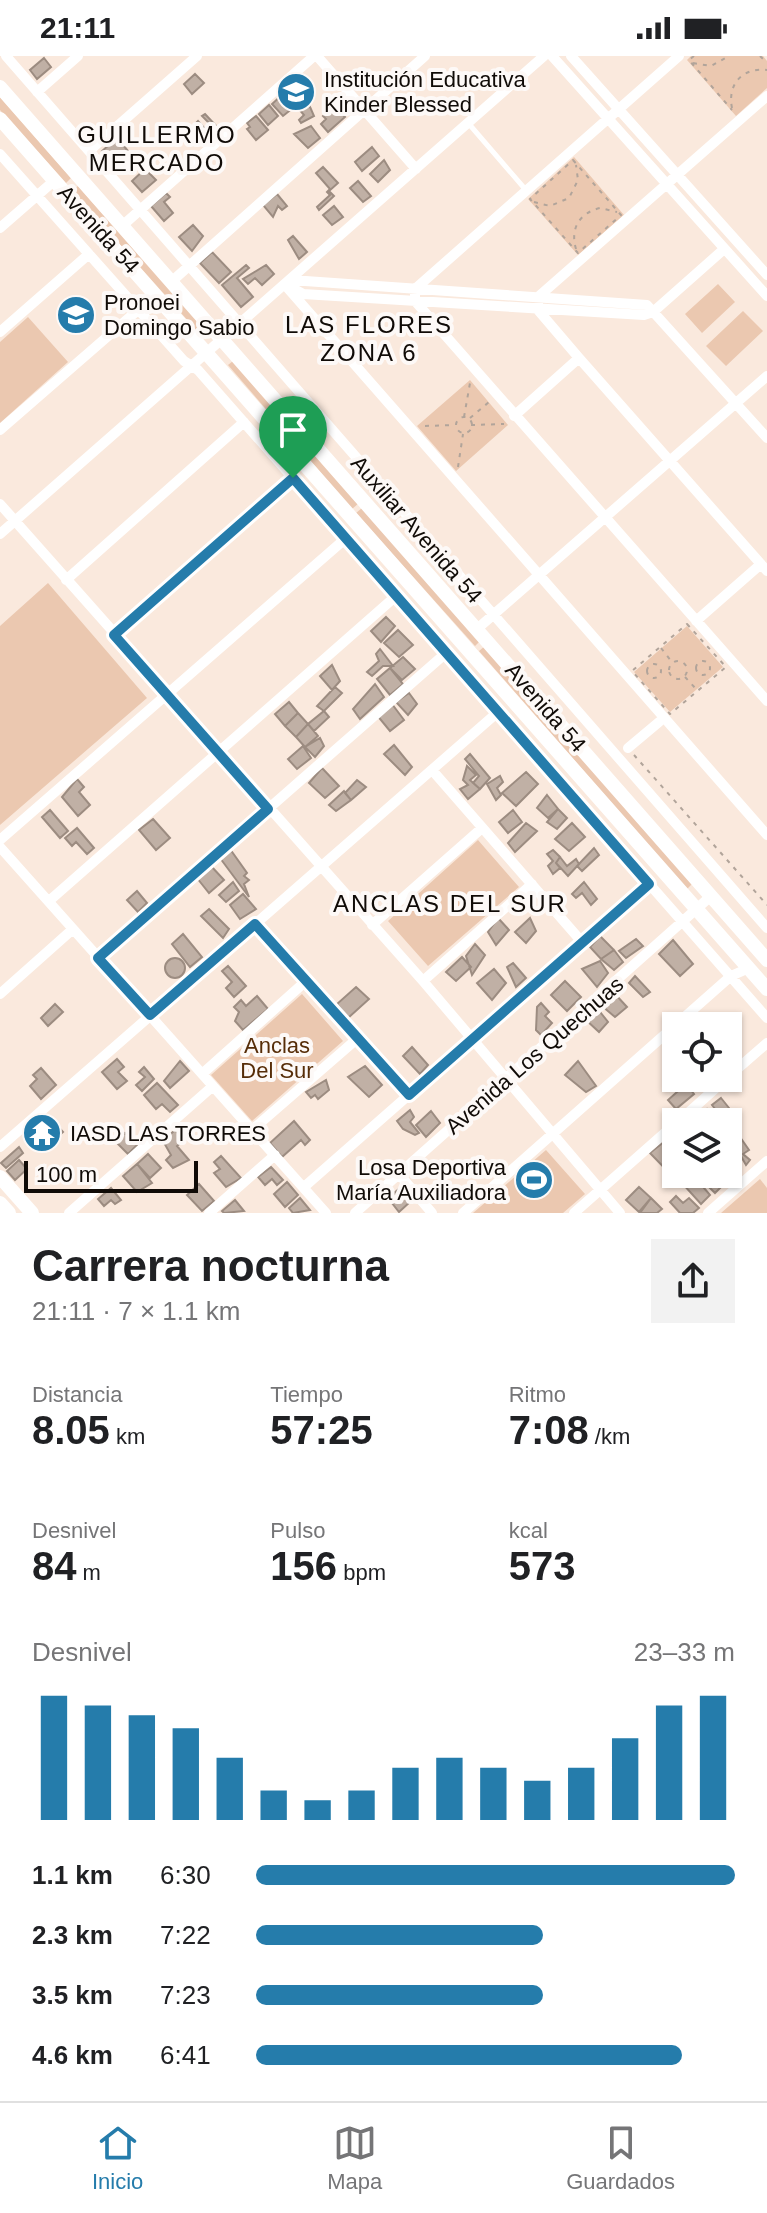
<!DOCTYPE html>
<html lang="es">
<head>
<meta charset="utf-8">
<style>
	:root { --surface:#fff; --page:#f2f2f2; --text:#202124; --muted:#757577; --line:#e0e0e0; --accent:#257cab }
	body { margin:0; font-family:Helvetica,sans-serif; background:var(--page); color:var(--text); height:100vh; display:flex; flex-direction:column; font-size:30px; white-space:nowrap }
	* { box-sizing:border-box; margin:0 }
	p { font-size:26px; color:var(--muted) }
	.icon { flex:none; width:44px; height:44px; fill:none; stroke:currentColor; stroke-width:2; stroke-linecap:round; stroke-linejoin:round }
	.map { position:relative; height:1157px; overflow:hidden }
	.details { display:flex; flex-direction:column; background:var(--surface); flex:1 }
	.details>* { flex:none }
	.controls { position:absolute; left:662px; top:956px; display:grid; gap:16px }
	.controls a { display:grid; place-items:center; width:80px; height:80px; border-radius:0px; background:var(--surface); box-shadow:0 2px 6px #0004; font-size:40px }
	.scale { position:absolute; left:24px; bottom:20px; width:174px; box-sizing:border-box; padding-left:8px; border:4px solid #100b07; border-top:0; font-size:22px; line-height:28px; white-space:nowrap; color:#100b07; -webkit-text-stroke:6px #fdf9f7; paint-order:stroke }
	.pin { position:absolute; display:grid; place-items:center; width:68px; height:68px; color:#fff; margin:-82px -34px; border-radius:50% 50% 50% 0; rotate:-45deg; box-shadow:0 0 8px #0007 }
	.pin .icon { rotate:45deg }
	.round { display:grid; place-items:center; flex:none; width:84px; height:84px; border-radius:0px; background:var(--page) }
	.summary { display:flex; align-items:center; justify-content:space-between; height:136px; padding:0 32px }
	h1 { font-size:44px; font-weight:800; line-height:60px }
	.metrics { display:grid; grid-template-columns:repeat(3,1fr); gap:12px; height:136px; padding:8px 32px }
	.metrics div { display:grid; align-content:center }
	.metrics b { font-size:40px; font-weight:800 }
	.metrics small { font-size:22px; font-weight:400 }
	.metrics p { font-size:22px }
	.chart { height:224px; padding:16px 32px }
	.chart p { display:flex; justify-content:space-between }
	.chart svg { width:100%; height:144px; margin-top:8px; stroke:var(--accent); stroke-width:6 }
	ul { padding:0 32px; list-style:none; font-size:26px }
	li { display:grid; grid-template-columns:128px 96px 1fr; align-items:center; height:60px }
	li i { height:20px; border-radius:10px; background:var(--accent) }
	.status { display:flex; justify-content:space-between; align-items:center; height:56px; padding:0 40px; background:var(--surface); direction:ltr }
	.status svg { height:22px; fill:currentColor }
	.tab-bar { display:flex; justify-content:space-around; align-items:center; height:112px; border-top:2px solid var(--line); background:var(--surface); font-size:22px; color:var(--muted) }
	.tab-bar a { display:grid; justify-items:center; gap:4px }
	.tab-bar .current { color:var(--accent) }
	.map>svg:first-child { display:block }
	.green { fill:#ebc8b0 }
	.building { fill:#c0b0a5; stroke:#9c8c81; stroke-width:2 }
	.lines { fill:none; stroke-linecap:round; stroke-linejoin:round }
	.path { stroke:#b1a49a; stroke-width:2; stroke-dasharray:4 6; stroke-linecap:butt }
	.lane { stroke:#fff; stroke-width:5 }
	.street { stroke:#fff; stroke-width:10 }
	.secondary { stroke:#fff; stroke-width:14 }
	.route-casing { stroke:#fff; stroke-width:16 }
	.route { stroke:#257cab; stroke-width:10 }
	.labels { text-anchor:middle; stroke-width:8; stroke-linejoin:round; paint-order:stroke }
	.poi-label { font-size:22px; fill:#100b07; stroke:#fdf9f7; text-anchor:start }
	.street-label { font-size:22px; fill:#100b07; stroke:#fdf9f7 }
	.park-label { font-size:22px; fill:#562d08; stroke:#fdf9f7 }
	.neighbourhood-label { font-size:24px; letter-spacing:2px; fill:#100b07; stroke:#fdf9f7 }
</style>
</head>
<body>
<div class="status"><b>21:11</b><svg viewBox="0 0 49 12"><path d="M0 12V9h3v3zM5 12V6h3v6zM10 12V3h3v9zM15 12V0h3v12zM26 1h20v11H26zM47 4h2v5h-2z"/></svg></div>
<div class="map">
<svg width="767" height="1157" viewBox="0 0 767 1157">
	<rect width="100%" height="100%" fill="#fae9dd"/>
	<!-- green -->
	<path class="green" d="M691,0H763L767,5V32L736,60L687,4Z
		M0,41L71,122L66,127L0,54Z
		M574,101L624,159L578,199L528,143Z
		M78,130L203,271L198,276L72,135Z
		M718,228L735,246L702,277L685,258Z
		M743,255L763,275L726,310L706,290Z
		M28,261L68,306L0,367V286Z
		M233,305L359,447L352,453L228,309Z
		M470,324L508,369L456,415L417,370Z
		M362,452L480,585L475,590L356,457Z
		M48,527L147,642L0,769V570Z
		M687,570L723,611L670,656L634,616Z
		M485,590L693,827L687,833L479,595Z
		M478,784L519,831L428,910L388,865Z
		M302,938L343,985L252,1065L211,1019Z
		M546,1094L585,1138L563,1157H473Z
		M760,1123L767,1132V1157H721Z"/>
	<!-- building -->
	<path class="building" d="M44,2L51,11L37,23L30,14Z
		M195,18L204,27L192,38L184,28Z
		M283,38L294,51L283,60L272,48Z
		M307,44L314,60L301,67L299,64L304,59L298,52Z
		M269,49L278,60L268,69L259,58Z
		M334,49L345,61L328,76L321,68L326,63L323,60Z
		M205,58L219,73L208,83L195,68L198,65L205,73L210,68L202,60Z
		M256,60L268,74L256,84L247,73L250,71L247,67Z
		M311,70L320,82L308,92L294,78Z
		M117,82L128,95L113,108L102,95Z
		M372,91L379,100L362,115L355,106Z
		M384,104L390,114L378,126L370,118Z
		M323,111L338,127L329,135L334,140L319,154L317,151L330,139L327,136L330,133L316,117Z
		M145,113L156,124L142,136L132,125Z
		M358,125L371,140L363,146L350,132Z
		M166,137L170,141L164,146L173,157L164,165L151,150Z
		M277,138L287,150L282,154L278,150L273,161L263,149Z
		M334,150L343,161L332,169L323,159Z
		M193,169L203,180L192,195L179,181Z
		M293,180L307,196L299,203L288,184Z
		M212,196L231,216L219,227L200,207Z
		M246,209L249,212L237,222L253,241L241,251L222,229Z
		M266,209L274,218L262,229L255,222L248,228L243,223Z
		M386,561L395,570L381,586L371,575Z
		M398,574L413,589L399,601L384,587Z
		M380,593L393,610H383L372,620L367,616L379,605L376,598Z
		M403,601L415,613L402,624L390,612Z
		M332,609L340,625L332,634L320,620Z
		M390,612L403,628L390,639L377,623Z
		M375,628L384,641L360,663L353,653Z
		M335,631L342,637L324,655L317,650Z
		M409,637L417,648L408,659L396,646Z
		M289,646L298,657L285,670L275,658Z
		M392,648L404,664L390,675L376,658Z
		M324,655L329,661L314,675L308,668Z
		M298,657L308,668L296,681L285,670Z
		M308,668L318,680L305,691L296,681Z
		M320,682L324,690L315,701L305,691Z
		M394,689L412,711L405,719L384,698Z
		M303,690L311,702L297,713L288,703Z
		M470,698L490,722L480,733L473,727L479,720L465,703Z
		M467,710L476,719L470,724L480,733L468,743L460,733L468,729L463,724Z
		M322,712L339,730L325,742L309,727Z
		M526,716L538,728L516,750L502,737Z
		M500,720L503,726L497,732L501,739L496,744L487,728Z
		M77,723L84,731L79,736L90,749L78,760L62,741Z
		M357,724L366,731L351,744L345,737Z
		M344,735L351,744L336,755L329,749Z
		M547,739L558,753L548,762L537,752Z
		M558,753L567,762L557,773L547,766Z
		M50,754L68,775L60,782L42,761Z
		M513,754L522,766L508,777L499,766Z
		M153,763L170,782L156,794L139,774Z
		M526,767L537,775L515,796L508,787Z
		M572,767L585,781L569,795L555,783Z
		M77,772L94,792L87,798L76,786L72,790L65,782Z
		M594,792L599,799L582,815L577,810Z
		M230,793L247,817L244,820L249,824L244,828L249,841L220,802Z
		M553,794L560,801L556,807L560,812L553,818L548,810L553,805L547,798Z
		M560,801L567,810L576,803L579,808L568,820L556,807Z
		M211,810L224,824L209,837L197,822Z
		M233,826L239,835L226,846L219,839Z
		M584,826L597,843L591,849L582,837L576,842L572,838Z
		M137,835L147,847L138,856L127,844Z
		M243,838L256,853L240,863L230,849Z
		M209,853L229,873L223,882L201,860Z
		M498,862L509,874L496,889L488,876Z
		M530,862L536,875L526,887L515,876Z
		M183,878L202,901L190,911L172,888Z
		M600,880L614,894L601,903L590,891Z
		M636,883L643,890L626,902L619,895Z
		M673,884L693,908L680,920L659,898Z
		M475,888L485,899L472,919L466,900Z
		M614,894L623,906L614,914L601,903Z
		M462,901L471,911L456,925L446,916Z
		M165 912a10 10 0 1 1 20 0a10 10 0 1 1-20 0Z
		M600,905L608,917L597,931L582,913Z
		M513,907L526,922L516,931L507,911Z
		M228,910L246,930L234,941L226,932L232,926L222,915Z
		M494,913L506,927L492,944L477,927Z
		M635,920L650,936L643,941L629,927Z
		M565,925L581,941L567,955L551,939Z
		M356,931L369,943L348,962L337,948Z
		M615,938L627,951L615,961L602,950Z
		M257,940L268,953L243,974L235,965L239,956L234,951L241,944L246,950Z
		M541,947L549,956L545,960L552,967L541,979L536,974L537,951Z
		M55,948L63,956L48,970L41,962Z
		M597,952L608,966L599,976L585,963Z
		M412,991L428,1009L420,1018L403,1000Z
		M117,1003L124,1011L118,1016L127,1025L117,1033L102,1016Z
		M180,1005L189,1015L170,1032L164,1025Z
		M578,1005L596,1030L586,1036L565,1019Z
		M365,1010L382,1029L369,1041L348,1021Z
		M144,1011L154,1023L142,1035L136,1029L145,1021L139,1016Z
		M41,1012L56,1029L41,1043L30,1030L37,1023L33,1019Z
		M326,1024L329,1034L318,1043L315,1039L311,1042L306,1036Z
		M157,1027L178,1049L170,1056L162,1048L156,1053L144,1039Z
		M686,1028L694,1038L676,1053L668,1044Z
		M721,1042L733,1057L724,1064L712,1049Z
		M707,1053L715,1063L713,1066H690Z
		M410,1054L414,1061L410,1066L419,1077L415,1079L403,1073L397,1065Z
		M431,1055L440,1067L426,1081L416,1069Z
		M50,1062L63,1076L55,1083L42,1069Z
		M294,1065L310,1084L305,1089L301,1084L282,1101L270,1087Z
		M175,1074L184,1084L177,1090L189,1104L173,1112L166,1104L171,1099L163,1085Z
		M125,1077L137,1089L128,1098L116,1086Z
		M740,1081L749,1094L743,1098L750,1104L746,1109L734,1088Z
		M665,1085L676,1100V1118H683L676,1124L650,1097Z
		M19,1091L23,1097L6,1112L1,1107Z
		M148,1098L161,1112L150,1122L137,1108Z
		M221,1100L241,1122L226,1131L214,1117L220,1113L214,1106Z
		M19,1104L27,1113L15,1124L7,1115Z
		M137,1108L152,1127L137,1136L123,1120Z
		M271,1111L283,1124L277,1129L272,1123L265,1129L258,1121Z
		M692,1118L710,1139L701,1148L681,1126Z
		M696,1118H718L726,1126L715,1137Z
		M287,1126L298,1139L285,1151L274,1138Z
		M199,1128L214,1145L202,1155L187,1139Z
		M639,1131L651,1142L639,1156L626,1144Z
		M111,1132L121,1144L115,1148L111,1144L104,1150L98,1143Z
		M399,1133L410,1146L399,1156L388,1142Z
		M676,1140L683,1147L689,1142L699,1152L693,1157H680L670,1146Z
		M300,1142L310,1154L293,1157L289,1152Z
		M651,1142L662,1153L657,1157H640Z
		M235,1144L244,1155L224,1157L222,1155Z"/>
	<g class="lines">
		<!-- path -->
		<path class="path" d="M694,0L689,4L732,54
			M760,0L767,7
			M693,7L711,10L729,0
			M732,52C727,28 743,11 767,14
			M573,104L621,159L578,197L530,143Z
			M534,146L550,150L569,142L578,124L576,109
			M576,193C570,173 579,157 600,152L617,156
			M464,361L470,327
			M456 369a8 8 0 1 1 16 0a8 8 0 1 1-16 0Z
			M470,362L489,346
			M471,369L504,368
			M425,370L455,369
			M458,411L463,378
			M687,568L726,611L670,658L632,615Z
			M661,592L672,606
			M696 612a7 7 0 1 1 14 0a7 7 0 1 1-14 0Z
			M669 614a9 9 0 1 1 18 0a9 9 0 1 1-18 0Z
			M647 615a7 7 0 1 1 14 0a7 7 0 1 1-14 0Z
			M685,621L697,634
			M634,699L767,849"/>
		<!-- lane -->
		<path class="lane" d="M469,68L525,133"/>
		<!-- street -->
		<path class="street" d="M6,0L767,872
			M317,0L416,113
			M552,0L767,240
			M571,0L767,219
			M679,0L415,233V245L767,645
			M37,36L78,0
			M767,40L538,241V254L579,302L767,515
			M89,95L197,0
			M0,98L184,305L198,314L767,962
			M122,170L314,0
			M0,172L55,124
			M291,224L647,249L767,382
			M171,226L425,0
			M285,229L767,779
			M292,232L303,238L644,259L653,256L723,194
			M0,276L89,198
			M514,360L579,302
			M0,374L138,254
			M0,448L423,925L620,1157
			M0,478L544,0
			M66,524L244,366
			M696,565L761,508
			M477,573L767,320
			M114,579L293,422
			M628,692L659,666
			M432,714L582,886
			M0,784L345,483
			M0,791L326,1157
			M49,845L396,540
			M255,868L409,1039
			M372,869L482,772
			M98,902L446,597
			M423,925L532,828
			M0,938L73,873
			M202,1018L306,925
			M728,1021L767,987
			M678,1066L727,1022
			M252,1074L358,982
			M0,1091L498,656
			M399,1118L432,1157
			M304,1131L649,828
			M69,1157L213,1030
			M209,1157L275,1099
			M355,1157L711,840
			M463,1157L731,920L749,912
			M574,1157L676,1067
			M708,1157L767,1105"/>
		<!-- secondary -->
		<path class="secondary" d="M0,31L767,904
			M0,63L767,933
			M0,1121L32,1157
			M0,1147L9,1157"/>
	</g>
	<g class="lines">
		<!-- route casing -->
		<g class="route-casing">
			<path id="route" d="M293,422L649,828L409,1039L255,868L150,959L98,902L268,753L114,579Z"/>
		</g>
		<!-- route -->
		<use href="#route" class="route"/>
	</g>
	<!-- icons -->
	<defs>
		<g id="school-disc" transform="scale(2)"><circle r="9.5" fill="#257cab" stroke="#fdf9f7"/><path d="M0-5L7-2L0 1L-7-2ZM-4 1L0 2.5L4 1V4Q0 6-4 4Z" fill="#fff"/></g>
		<g id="temple-disc" transform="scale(2)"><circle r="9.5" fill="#257cab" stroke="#fdf9f7"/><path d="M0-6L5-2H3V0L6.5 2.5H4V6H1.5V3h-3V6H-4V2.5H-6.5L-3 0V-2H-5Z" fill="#fff"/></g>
		<g id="stadium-disc" transform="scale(2)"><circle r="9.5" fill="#257cab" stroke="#fdf9f7"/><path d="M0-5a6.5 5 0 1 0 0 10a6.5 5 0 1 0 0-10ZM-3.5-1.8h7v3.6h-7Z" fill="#fff"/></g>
	</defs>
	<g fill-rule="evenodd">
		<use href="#school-disc" x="296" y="36"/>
		<use href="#school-disc" x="76" y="259"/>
		<use href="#temple-disc" x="42" y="1077"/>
		<use href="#stadium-disc" x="534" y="1124"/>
	</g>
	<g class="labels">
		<!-- poi labels -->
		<g class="poi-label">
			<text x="324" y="31">Institución Educativa<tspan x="324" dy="25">Kinder Blessed</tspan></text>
			<text x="104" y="254">Pronoei<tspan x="104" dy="25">Domingo Sabio</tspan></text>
			<text x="70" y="1085">IASD LAS TORRES</text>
			<text x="506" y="1119" text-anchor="end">Losa Deportiva<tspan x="506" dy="25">María Auxiliadora</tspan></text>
		</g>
		<!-- street labels -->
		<g class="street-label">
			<text transform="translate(99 173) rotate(48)" y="8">Avenida 54</text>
			<text transform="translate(417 473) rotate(49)" y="8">Auxiliar Avenida 54</text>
			<text transform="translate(546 651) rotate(49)" y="8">Avenida 54</text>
			<text transform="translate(534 999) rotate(-41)" y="8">Avenida Los Quechuas</text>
		</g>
		<!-- park labels -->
		<g class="park-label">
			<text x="277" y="997">Anclas<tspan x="277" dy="25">Del Sur</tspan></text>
		</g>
		<!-- neighbourhood labels -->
		<g class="neighbourhood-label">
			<text x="157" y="87">GUILLERMO<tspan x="157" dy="28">MERCADO</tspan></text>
			<text x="369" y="277">LAS FLORES<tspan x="369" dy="28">ZONA 6</tspan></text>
			<text x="450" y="856">ANCLAS DEL SUR</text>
		</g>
	</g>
</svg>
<div class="controls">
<a><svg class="icon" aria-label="locate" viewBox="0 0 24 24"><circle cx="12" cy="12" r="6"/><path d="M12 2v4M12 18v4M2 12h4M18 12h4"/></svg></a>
<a><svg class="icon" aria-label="layers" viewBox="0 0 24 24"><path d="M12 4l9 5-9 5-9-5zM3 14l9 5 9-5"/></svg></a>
</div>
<div class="scale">100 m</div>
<div class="pin" style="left:293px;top:422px;background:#1e9e55"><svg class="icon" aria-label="arrive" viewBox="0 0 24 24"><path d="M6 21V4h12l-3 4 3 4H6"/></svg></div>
</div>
<section class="details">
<div class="summary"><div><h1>Carrera nocturna</h1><p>21:11 · 7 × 1.1 km</p></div><a class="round"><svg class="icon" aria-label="share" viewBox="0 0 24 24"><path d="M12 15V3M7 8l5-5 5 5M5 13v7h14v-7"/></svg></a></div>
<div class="metrics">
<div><p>Distancia</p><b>8.05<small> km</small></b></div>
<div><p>Tiempo</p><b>57:25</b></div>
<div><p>Ritmo</p><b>7:08<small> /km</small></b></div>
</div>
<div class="metrics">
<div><p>Desnivel</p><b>84<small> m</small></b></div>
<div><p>Pulso</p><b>156<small> bpm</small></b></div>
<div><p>kcal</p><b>573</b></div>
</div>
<div class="chart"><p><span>Desnivel</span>23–33 m</p>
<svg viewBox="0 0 160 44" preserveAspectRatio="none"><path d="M5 44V6M15 44V9M25 44V12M35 44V16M45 44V25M55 44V35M65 44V38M75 44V35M85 44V28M95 44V25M105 44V28M115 44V32M125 44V28M135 44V19M145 44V9M155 44V6"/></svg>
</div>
<ul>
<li><b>1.1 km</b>6:30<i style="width:100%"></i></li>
<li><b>2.3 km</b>7:22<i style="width:60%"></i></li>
<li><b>3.5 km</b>7:23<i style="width:60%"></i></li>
<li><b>4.6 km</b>6:41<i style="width:89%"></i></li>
</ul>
</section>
<nav class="tab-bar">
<a class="current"><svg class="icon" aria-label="home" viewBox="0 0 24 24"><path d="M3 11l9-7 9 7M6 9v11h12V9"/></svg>Inicio</a>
<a><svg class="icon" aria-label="map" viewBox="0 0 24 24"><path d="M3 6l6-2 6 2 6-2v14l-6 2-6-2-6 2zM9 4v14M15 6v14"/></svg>Mapa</a>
<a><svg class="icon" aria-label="saved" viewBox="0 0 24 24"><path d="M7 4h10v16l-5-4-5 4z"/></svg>Guardados</a>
</nav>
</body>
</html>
